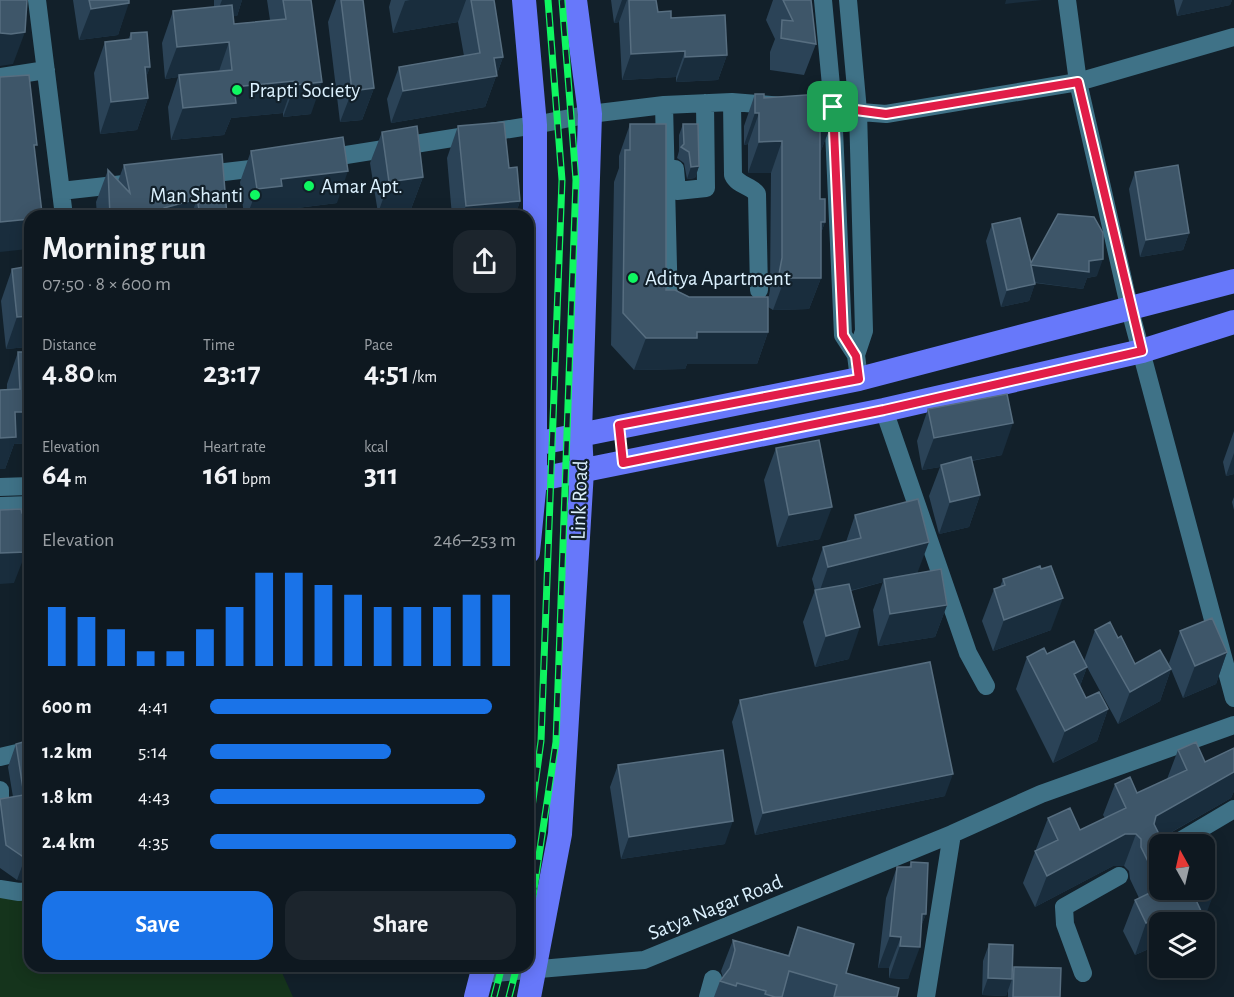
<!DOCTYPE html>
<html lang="en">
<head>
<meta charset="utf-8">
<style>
	:root { --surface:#0e1820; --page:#1c252d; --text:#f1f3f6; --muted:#9ba0a5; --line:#2e373e; --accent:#1a73e8 }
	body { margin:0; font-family:"Alegreya Sans",sans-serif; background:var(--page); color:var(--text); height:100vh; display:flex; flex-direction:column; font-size:22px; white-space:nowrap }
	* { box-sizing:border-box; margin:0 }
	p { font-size:20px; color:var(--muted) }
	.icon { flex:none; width:33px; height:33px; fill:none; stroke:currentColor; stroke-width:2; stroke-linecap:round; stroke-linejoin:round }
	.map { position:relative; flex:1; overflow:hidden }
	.panel { position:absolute; left:24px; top:210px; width:510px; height:762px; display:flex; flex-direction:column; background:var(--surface); border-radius:18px; box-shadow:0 3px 15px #0003,0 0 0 2px var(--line) }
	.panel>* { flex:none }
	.needle { width:39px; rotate:352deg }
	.tools { position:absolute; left:1149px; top:834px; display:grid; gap:12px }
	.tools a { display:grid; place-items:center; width:66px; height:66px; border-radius:12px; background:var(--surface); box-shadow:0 3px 15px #0003,0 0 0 2px var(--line); font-size:30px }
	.pin { position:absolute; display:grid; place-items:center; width:51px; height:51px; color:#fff; margin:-26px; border-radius:12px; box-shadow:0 3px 9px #0006 }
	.round { display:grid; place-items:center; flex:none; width:63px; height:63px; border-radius:18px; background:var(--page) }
	.head { display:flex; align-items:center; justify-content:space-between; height:102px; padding:0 18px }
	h1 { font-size:33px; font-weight:700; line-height:45px }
	.figures { display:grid; grid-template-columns:repeat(3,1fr); gap:9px; height:102px; padding:6px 18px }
	.figures div { display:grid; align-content:center }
	.figures b { font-size:30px; font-weight:700 }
	.figures small { font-size:16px; font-weight:400 }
	.figures p { font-size:16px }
	.chart { height:168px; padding:12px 18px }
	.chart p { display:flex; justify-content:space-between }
	.chart svg { width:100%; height:108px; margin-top:6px; stroke:var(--accent); stroke-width:6 }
	.cta { display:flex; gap:12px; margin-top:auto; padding:12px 18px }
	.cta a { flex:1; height:69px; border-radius:18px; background:var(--accent); color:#fff; font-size:24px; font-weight:700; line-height:69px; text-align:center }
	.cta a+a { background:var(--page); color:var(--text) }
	ul { padding:0 18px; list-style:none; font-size:20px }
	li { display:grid; grid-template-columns:96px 72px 1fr; align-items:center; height:45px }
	li i { height:15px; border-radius:8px; background:var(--accent) }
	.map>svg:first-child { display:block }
	.green { fill:#15341c }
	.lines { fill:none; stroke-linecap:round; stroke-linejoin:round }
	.minor { stroke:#3f7287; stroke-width:18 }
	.major { stroke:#6778fa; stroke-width:24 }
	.rail-casing { stroke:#0ff761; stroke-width:7 }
	.rail { stroke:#12202a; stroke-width:4.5; stroke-dasharray:14; stroke-linecap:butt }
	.wall { fill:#2b4357 }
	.shaded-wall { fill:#192d3d }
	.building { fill:#3e5669; stroke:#576e80; stroke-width:1.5 }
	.route-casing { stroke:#fff; stroke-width:12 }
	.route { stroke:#e11d48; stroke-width:8 }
	.poi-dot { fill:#0ff761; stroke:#12202a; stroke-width:2 }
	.labels { text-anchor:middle; stroke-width:4.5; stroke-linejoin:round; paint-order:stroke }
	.poi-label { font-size:21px; fill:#dcf1fe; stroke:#12202a; text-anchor:start }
	.street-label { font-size:21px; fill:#dcf1fe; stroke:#12202a }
</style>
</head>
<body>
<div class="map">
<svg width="1234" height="997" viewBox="0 0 1234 997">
	<rect width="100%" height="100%" fill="#12202a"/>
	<!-- green -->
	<path class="green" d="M30,894V966H279L293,997H0V897Z"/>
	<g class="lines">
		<!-- minor -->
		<path class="minor" d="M37,0L64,216
			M823,0L833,107L843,335L856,355
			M848,0L858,111L864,331L856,355L859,379
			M1067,0L1078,82L1130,310L1234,698
			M0,77L46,70
			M732,102L733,175C738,186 751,185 757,194L759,290
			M664,105L669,307L671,312
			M321,159L535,125L590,114L664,105L732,102L886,114L1078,82L1234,37
			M675,169L677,191L706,188L705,103
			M199,175L267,167
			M61,191L124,184
			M884,410L968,653L986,686
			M0,487L30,486
			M0,506L30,505
			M0,757L30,750
			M0,790V803
			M1175,844L1234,809
			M0,889L19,892L30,891
			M1083,973L1065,924L1064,907L1119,876
			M483,974L644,960L952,834L1041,794L1234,725
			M708,997L713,979
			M926,997L952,834"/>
		<!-- major -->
		<path class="major" d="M524,0L535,125V480L528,552
			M535,444L859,379L1234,281
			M535,480L884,410L1142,351L1234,322
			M476,997L484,966
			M529,997L560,834L582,471L580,433L590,114L575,0"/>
		<!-- rail casing -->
		<g class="rail-casing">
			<path id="rail" d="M528,837L541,741L562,180L548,0
				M528,929L556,742L576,180L562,0
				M494,997L502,966
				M509,997L517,966"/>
		</g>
		<!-- rail -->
		<use href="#rail" class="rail"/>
	</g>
	<!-- wall -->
	<path class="wall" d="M73,0H129L118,35L79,40Z
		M214,0H242L237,16H233L234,24L270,20L267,0H311V114L283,117V113L231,118L224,135L171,140L168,107L178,77L165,79L162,43L173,11L214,7Z
		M336,0H363L374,88L362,120L340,122L328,22Z
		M391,0H494L503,57L485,107L391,123L387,99L399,67L464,56L458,22L393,33L389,7Z
		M611,0H656L658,12L671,18L727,55L718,80L676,82V77L622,80L619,22L614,23Z
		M773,0H811L816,44L804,75L770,70V52L775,39L766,20Z
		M1174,0H1232L1230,5L1177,16Z
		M131,33L150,67L146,77L148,98L137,130L100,134L94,73L105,42L128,40Z
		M755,94L764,98L820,108L829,130L820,153V199L825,222L821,233V278L809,309L773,310L768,307V332L757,364H687L685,369L634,370L611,345L614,182L619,168V156L630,124L666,290L689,297L768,301L770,290L771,173H748V144L744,145V126Z
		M683,124L699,166L695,178L687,179L684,163L677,158L679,151V135Z
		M458,126L509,168L520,201L515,216H452L447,158Z
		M382,132L423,177L411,209L378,213L370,163Z
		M251,151L337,203L273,211L271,216H244L240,182Z
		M222,154L227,216H97L96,202L108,170L118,181L124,165Z
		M1135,172L1189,233L1183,250L1140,257L1129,189Z
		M992,224L1031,263L1097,276L1087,278L1083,289L1035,283L1029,301L1001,307L986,241Z
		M30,266V443L14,444L5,469L7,384L18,352H27V347L6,349L1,301L12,269Z
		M928,409L1002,455L972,461L980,495L969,527L939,534L929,496L940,467L922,470L917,441Z
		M1234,431V474L1226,476L1223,462Z
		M776,448L820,539L777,547L764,480Z
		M1234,497V510L1232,502Z
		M855,515L918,573L947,605L935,637L878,646L873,610L883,582L851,591L849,659L815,667L803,622L815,590L812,579L823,547L846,542Z
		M1003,579L1051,630L993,651L982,621L994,589L1000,587Z
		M1095,630L1118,638L1135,664L1171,669L1169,663L1180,631L1227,652L1216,684L1183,698L1171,669L1160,701L1118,724L1087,667L1080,686L1086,698L1108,709L1097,741L1053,763L1016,689L1027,657L1047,654L1084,661Z
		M740,700L945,796L755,835L732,722Z
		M30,740V881L17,880L0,868V799L13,797L8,767L16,744Z
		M1234,748V791L1231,798L1165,836L1160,844V890L1205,918L1204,922H1160V944L1135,955L1123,931L1135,900L1139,898L1130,879L1129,871L1124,866H1113L1035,907L1023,883L1048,818L1080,830L1105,818L1103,815L1115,784L1137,793L1167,779L1178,750L1205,762Z
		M618,765L725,844L621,859L610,787Z
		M911,862L926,914L921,926L908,979L889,978V968H878L886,898L897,867H909Z
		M798,927L846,973L897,997H714L720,981L723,978L721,971L733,940L788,955Z
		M989,944L1012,973L1014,967L1060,997H1008V990L1006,996L982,995L983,961Z"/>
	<!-- shaded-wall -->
	<path class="shaded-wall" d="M222,0H242L237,16L215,18Z
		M410,0H466L458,22L393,33L405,1Z
		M622,0H627L619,22L614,23Z
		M1006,0H1042L1005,4Z
		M1183,0H1232L1230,5L1177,16Z
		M129,3L118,35L79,40L91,9Z
		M25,32L13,64L0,66V33Z
		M229,42L218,74L179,75L178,77L165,79L177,47Z
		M685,51L676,77L622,80L631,54Z
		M727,55L718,80L676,82L685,57Z
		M503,57L485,107L391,123L403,91L494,58Z
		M145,67H150L138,98Z
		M294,81L283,113L231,118L224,135L171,140L183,108L234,87Z
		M322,82L311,114L283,117L295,85Z
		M374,88L362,120L340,122L352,91Z
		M148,98L137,130L100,134L111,102Z
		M755,113H759L748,144L744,145Z
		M820,130H829L817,161Z
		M782,141L771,173H748L759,142Z
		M699,166L695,178L687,179L691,167Z
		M348,171L337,203L273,211L271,216H247L257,189L281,179Z
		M423,177L411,209L378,213L389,182Z
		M197,199L191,216H158L164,208Z
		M520,201L515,216H462L466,206Z
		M30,219V245L28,249L0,252V222Z
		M821,222H825L813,254Z
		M1189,233L1183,250L1140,257L1146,240Z
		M1103,259L1097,276L1087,278L1083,289L1025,281L1031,265L1089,261Z
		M785,278H821L809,309L773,310Z
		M1035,284L1029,301L1001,307L1007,290Z
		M30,316V338L27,347L6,349L17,317Z
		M697,332H768L757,364H687L685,369L634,370L646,338Z
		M15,412H30V443L14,444L5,469H0V438Z
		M1013,423L1002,455L941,466V465L940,467L922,470L934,438Z
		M1234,453V474L1226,476Z
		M980,495L969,527L939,534L950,502Z
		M832,507L820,539L777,547L789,515Z
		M24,534H29L22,552H26L14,583L0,584V553Z
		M929,542L917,574L884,579L883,582L817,599L828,567Z
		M1063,598L1051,630L993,651L1004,620Z
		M947,605L935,637L878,646L890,614Z
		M860,627L849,659L815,667L826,636Z
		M1227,652L1216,684L1183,698L1195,666Z
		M1087,667L1075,699L1074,674Z
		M1171,669L1160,701L1118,724L1130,692Z
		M1108,709L1097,741L1053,763L1065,731Z
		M1234,772V791L1231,798L1145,847L1156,816Z
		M953,774L945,796L755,835L763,813Z
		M733,821L725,844L621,859L629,837Z
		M1125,834H1136L1124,866H1113L1035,907L1047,876Z
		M25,858H30V881L17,880Z
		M1215,891L1203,922L1196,900Z
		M1171,912L1167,922H1160V944L1135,955L1146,923Z
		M922,914H926L914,945Z
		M890,936L901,937L889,968H878Z
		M900,946L920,947L908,979L889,978Z
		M988,978L1012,979L1006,996L982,995Z"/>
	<!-- building -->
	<path class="building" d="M0,0H27L25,32L11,34L0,33Z
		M89,0H129V3L91,9Z
		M283,0H311L322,82L295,85L294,81L234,87L236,103L183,108L179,75L232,70L229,42L177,47L173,11L232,5L234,24L286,19Z
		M341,0H363L374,88L352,91Z
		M471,0H494L503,57L494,58L497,76L403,91L399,67L480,53Z
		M629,0H656L658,12L671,11V18L725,15L727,55L685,57V51L631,54Z
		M783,0H811L816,44L781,38L782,20L793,21Z
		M147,32L150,67H145L148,98L111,102L105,42L131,39V33Z
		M29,75L37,145H34L42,213H40V216H30V219L0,222V77Z
		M755,94H764V98L820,94V108H828L829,130H820V199H825V222H821V278H785L779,274L782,258V141L759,142V113H755Z
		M504,122L509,168L517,167L520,201L466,206L458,126Z
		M630,124H666V290H675L689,297H768V332H697V338H646L623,313L625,150H630Z
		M683,124H698L699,166L691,167L689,152L681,147L684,144Z
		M417,126L423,177L389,182L382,132Z
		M343,137L348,171L281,179L282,186L257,189L251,151Z
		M222,154L227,216H205L200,214L197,199L164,208L158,216H110L108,170L130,193L124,165Z
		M1178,165L1189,233L1146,240L1135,172Z
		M366,212L367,216H341Z
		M1058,214L1094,217L1103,233V259L1089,261V272L1031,265L1035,284L1007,290L992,224L1020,218L1031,263Z
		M30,266V316L17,317L12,269Z
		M18,352H30V412H15L16,437L0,438V390L20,389Z
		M1007,394L1013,423L934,438L928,409Z
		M819,440L832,507L789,515L776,448Z
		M971,457L980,495L950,502L941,465Z
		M918,499L929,542L828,567L823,547L861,538L855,515Z
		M21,509L22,513L29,514V534H24L26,552L0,553V510Z
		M1040,566L1041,569L1051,566L1063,598L1004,620L994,589L1005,585L1003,579Z
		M941,569L947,605L890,614L884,579Z
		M849,584L860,627L826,636L815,590Z
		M1212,618L1227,652L1195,666L1180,631Z
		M1110,622L1118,638L1121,636L1135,664L1160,650L1171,669L1130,692L1095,630Z
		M1074,641L1087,667L1074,674L1086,698L1099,692L1108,709L1065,731L1027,657L1044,648L1047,654Z
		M930,662L953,774L763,813L740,700Z
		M30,740V858H25L6,845L0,799L24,795L16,744Z
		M1196,742L1205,762L1234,748V772L1156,816L1154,824L1159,834L1166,836L1170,844H1160V886L1141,847V839L1136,834H1125L1047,876L1035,851L1058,840L1048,818L1070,808L1080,830L1126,808L1115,784L1130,777L1137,793L1187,770L1178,750Z
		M723,750L733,821L629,837L618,765Z
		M911,862L928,863L926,914H922L920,947L900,946L901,937L890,936L897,867H911Z
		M1204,869L1215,891L1196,900L1207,924L1204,925V922H1177L1171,912L1146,923L1135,900L1160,888V890H1204Z
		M798,927L854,944L846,973L899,988L897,997H834L837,985L789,971L782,997H775L765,994L766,991L737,983L736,986L720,981L730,968L735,950L733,940L789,956Z
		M989,944L1013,945L1012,979L988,978Z
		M1014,967L1061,968L1060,997H1013Z"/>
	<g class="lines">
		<!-- route casing -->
		<g class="route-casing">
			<path id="route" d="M1078,82L1142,351L884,410L623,463L619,425L859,379L856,356L843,335L833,107L886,114Z"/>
		</g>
		<!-- route -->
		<use href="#route" class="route"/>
	</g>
	<!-- markers -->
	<g class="poi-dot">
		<circle cx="237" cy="90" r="6"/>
		<circle cx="309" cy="186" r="6"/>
		<circle cx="255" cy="195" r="6"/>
		<circle cx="633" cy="278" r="6"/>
	</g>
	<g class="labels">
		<!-- poi labels -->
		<g class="poi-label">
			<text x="249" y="97">Prapti Society</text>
			<text x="321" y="193">Amar Apt.</text>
			<text x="243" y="202" text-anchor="end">Man Shanti</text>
			<text x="645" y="285">Aditya Apartment</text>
		</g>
		<!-- street labels -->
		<g class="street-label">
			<text transform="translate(579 500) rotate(-88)" y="7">Link Road</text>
			<text transform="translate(715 907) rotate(-22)" y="7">Satya Nagar Road</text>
		</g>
	</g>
</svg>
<div class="tools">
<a><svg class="needle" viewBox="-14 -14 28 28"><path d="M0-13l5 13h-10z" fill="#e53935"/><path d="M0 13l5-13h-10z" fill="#9ba0a5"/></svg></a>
<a><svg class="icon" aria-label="layers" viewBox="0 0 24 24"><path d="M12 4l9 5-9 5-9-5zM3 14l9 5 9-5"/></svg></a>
</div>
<div class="pin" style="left:833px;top:107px;background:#1e9e55"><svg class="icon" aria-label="arrive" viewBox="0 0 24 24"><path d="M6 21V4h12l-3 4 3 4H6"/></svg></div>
<section class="panel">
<div class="head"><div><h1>Morning run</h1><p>07:50 · 8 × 600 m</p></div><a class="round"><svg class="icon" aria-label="share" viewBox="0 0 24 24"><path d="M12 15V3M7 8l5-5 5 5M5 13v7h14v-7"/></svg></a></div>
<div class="figures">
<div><p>Distance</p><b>4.80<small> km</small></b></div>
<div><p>Time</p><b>23:17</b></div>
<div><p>Pace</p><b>4:51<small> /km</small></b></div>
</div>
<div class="figures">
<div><p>Elevation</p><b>64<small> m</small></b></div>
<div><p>Heart rate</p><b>161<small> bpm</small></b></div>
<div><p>kcal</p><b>311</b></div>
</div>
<div class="chart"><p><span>Elevation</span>246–253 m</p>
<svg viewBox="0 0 160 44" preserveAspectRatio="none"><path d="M5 44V20M15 44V24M25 44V29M35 44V38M45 44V38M55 44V29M65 44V20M75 44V6M85 44V6M95 44V11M105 44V15M115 44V20M125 44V20M135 44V20M145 44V15M155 44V15"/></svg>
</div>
<ul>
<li><b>600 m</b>4:41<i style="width:92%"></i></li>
<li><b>1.2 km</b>5:14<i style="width:59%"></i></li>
<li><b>1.8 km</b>4:43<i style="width:90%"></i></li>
<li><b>2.4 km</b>4:35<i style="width:100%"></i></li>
</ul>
<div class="cta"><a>Save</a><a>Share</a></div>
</section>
</div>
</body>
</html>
